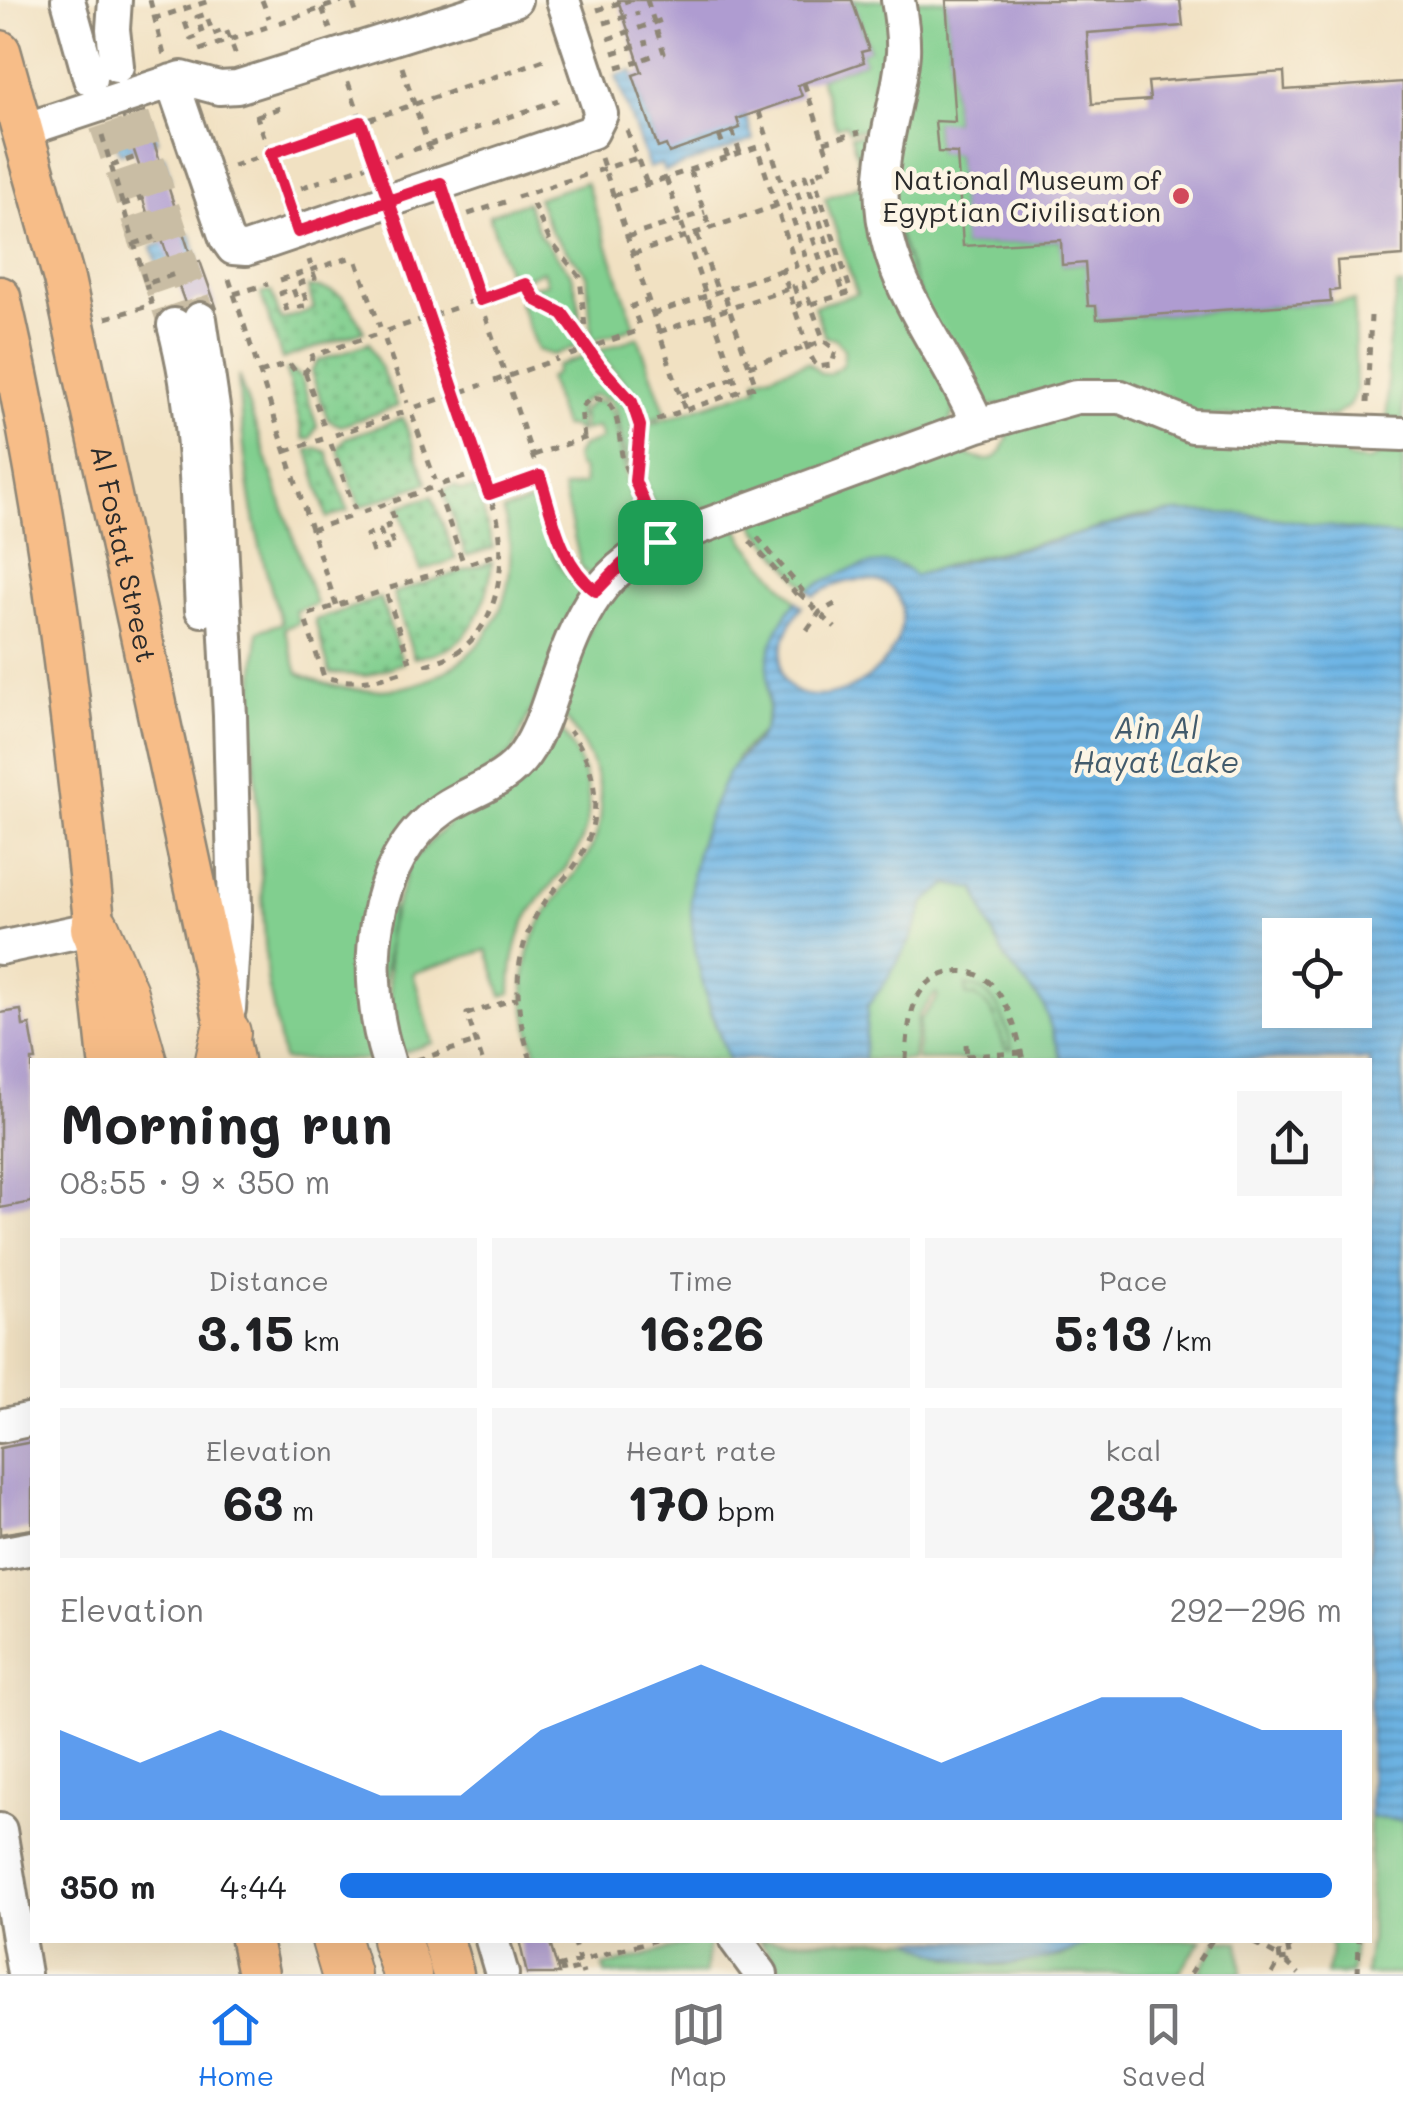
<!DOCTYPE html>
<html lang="en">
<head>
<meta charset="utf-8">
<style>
	:root { --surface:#fff; --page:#f6f6f6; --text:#202124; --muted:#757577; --line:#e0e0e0; --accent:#1a73e8 }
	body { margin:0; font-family:Mali,sans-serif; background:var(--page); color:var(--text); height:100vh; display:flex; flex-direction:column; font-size:38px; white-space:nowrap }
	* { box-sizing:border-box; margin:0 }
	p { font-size:32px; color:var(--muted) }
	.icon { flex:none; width:55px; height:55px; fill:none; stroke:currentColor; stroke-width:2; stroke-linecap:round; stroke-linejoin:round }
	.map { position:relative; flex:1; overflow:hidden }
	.sheet { position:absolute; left:30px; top:1058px; width:1342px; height:885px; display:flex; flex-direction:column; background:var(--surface); border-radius:0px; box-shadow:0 10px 40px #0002 }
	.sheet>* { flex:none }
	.tools { position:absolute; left:1262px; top:918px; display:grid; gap:20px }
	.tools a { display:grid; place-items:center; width:110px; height:110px; border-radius:0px; background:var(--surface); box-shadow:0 10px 40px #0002; font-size:50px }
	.pin { position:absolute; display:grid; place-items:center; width:85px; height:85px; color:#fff; margin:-42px; border-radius:20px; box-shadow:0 5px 15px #0006 }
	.round { display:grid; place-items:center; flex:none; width:105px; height:105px; border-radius:0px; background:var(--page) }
	.summary { display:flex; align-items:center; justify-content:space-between; height:170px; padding:0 30px }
	h1 { font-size:55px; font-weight:700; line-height:75px }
	.metrics { display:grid; grid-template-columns:repeat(3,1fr); gap:15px; height:170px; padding:10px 30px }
	.metrics div { display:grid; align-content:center; border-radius:0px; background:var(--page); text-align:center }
	.metrics b { font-size:50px; font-weight:700 }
	.metrics small { font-size:28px; font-weight:400 }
	.metrics p { font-size:28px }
	.chart { height:280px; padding:20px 30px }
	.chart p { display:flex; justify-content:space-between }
	.chart svg { width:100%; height:180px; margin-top:10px; fill:var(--accent); opacity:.7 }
	ul { padding:0 30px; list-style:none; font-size:32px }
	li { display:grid; grid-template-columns:160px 120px 1fr; align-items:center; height:75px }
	li i { height:25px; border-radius:12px; background:var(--accent) }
	.menu { display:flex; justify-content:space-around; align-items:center; height:140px; border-top:2px solid var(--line); background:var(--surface); font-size:28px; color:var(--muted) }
	.menu a { display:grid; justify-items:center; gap:5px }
	.menu .selected { color:var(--accent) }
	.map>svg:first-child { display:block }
	.grass { fill:url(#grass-dots); stroke:#567d5d; stroke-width:2.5 }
	.garden { fill:#81cf8f; stroke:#567d5d; stroke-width:2.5; fill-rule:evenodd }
	.water { fill:url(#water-rules); stroke:#4c7088; stroke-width:2.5; fill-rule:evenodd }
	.building { fill:#af9cd1 }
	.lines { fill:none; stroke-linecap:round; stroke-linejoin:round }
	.minor-tunnel { stroke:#c9bda4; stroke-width:32; stroke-dasharray:32 16; stroke-linecap:butt }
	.minor-casing { stroke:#8e8676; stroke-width:38 }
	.major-casing { stroke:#8e8676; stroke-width:45 }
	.highway-casing { stroke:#8e8676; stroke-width:52 }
	.path { stroke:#8e8676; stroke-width:5; stroke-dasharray:8 8; stroke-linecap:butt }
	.minor { stroke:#fff; stroke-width:32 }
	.major { stroke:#f7bd88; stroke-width:40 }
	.highway { stroke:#f7bd88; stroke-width:48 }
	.path-bridge { stroke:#8e8676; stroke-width:5; stroke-dasharray:8 8; stroke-linecap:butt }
	.route-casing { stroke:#fff; stroke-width:20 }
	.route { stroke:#e11d48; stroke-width:12 }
	.poi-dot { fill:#d1495b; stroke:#fcf5e5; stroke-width:4 }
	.labels { text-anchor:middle; stroke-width:9; stroke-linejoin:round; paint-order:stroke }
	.poi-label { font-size:28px; fill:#2b2b2b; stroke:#fcf5e5; text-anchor:end }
	.street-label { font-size:28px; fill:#2b2b2b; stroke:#fcf5e5 }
	.water-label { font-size:30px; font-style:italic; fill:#425b6c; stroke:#fcf5e5 }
</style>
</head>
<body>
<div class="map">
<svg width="1403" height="1974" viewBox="0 0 1403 1974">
	<defs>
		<pattern id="grass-dots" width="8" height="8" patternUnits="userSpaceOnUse" patternTransform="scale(2.5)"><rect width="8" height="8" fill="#81cf8f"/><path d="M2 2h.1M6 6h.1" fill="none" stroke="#6aa875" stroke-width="1.8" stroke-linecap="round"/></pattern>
		<pattern id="water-rules" width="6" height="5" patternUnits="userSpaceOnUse" patternTransform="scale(2.5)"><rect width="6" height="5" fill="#6eb5e5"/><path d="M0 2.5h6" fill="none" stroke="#5b93ba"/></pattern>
	</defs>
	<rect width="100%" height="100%" fill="#fcf5e5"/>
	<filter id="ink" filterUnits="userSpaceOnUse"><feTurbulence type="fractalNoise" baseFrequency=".01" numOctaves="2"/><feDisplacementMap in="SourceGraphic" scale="20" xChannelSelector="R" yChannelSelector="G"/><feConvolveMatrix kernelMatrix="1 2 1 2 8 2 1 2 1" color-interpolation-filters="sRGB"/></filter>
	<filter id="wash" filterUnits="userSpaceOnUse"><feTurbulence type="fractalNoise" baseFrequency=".0048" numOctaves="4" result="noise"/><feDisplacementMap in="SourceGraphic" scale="40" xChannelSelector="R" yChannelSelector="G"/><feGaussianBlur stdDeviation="2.25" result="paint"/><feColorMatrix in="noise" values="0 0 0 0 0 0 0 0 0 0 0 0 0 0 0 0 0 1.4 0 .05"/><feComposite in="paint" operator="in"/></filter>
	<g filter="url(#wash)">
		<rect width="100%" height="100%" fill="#f1e1c2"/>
		<!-- grass -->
		<path class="grass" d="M308,287C345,289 348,301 364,331L282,359L261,294L271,291L281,320L314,309Z
			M369,343L398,406L341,426L328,420L311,372L318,361Z
			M290,370L301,377L317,426L311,438L304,439L286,371Z
			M403,418L427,483L360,507L338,449L345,438Z
			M316,448L327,452L348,511L327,518L308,450Z
			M455,486L461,490L477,489L493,548L466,556L443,490Z
			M432,496L456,559L421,571L399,507Z
			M492,562C489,593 479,627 452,646C442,653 425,655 414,658L393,593Z
			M380,598L403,663L366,676L330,673L315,620Z
			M966,985C999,990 1004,1022 1013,1049H1005C997,1025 994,1000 966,995Z"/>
		<!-- garden -->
		<path class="garden" d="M852,0H890L893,10L879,129L849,131L846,124L836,127L820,78L864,62L861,52L869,49Z
			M905,0H946L955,122H935L938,152L957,153L964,246L1061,240L1063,265L1085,263L1098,319L1354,301L1356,391L1349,406L1334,416H1192L983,405L928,317L889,211Z
			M870,134L879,135L875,163L956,404L949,424L682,520L659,516C639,477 644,468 645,426L758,388L756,379L808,362L821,374H829L843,365L844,349L834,338L825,337L814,306L857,294L825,198L865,184L851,136Z
			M586,182L635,327L592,341L587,275L551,232L537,198Z
			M526,202L540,235L572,275L578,298L581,336L565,312L539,298L531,287L547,283L543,271L523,279L517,273H508L489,215Z
			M1397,286H1403V424L1387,423L1388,349Z
			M527,294L540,306L561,316L581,345L553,355L537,350L519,302Z
			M638,337L666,414L645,422L636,396L597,351Z
			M586,356C620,410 644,390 628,469L617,413L609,399L594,395L581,402L578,409L580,433L572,427L563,426L548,378L555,374L557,366Z
			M238,375L316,604L295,611L299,623L284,628L298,673C415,729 542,642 503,511L537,500C547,531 554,572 583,592L512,753L398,841L377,1060H283L267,978L252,713L258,631L282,623C252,537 244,465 238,375Z
			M592,401L604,402L614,415L630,496L644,526L641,535L595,576L586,573L581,566L563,489L584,484L582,468H578L575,457L582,446L602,439L598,427L584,431L582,411Z
			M1075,406L1337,445L1348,458L1367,461L1376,458L1387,445L1403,442V537L1245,514L1178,512L1139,516L1067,537L962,560L914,576L901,565L823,582L808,590L756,528L753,520L956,449C987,464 999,469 1010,429Z
			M735,525L747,544L796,601L788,612L768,687V711L763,731L737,757L692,912L697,958L711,1014L729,1060H538C525,1019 517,981 533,939C543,912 562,892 579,868C621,811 597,756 557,708L599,607L650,564C674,570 686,561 697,539Z
			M553,719C587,762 604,812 570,862C555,883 535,900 524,924C514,946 511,970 511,993L502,996L487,950L413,973L433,1043L398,1054L391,1019L388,931L410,862Z
			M947,884L976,889L987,921L1007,961L1043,1004L1062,1060H917L920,1020L938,997L936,993L918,1016L913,1060H864L868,1005L885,983L911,939L925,902ZM966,985C998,990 1006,1023 1012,1049H1005C997,1026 994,998 966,995Z
			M1370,1817L1403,1821V1974H1365L1370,1940Z
			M701,1940H709L705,1974H605L603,1967Z
			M759,1940H912L950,1958L997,1966L1061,1956L1095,1940H1202L1178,1974H785Z
			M1218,1940L1239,1942L1242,1974H1198Z
			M1329,1940H1354L1351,1974H1326L1332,1952Z"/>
		<!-- water -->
		<path class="water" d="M632,71L658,147L746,116L753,140L664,172L661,164L649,168L616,76Z
			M150,118L158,141L120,154L112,131Z
			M164,156L171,179L133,192L125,169Z
			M190,234L198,257L159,270L152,247Z
			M1178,512L1245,514L1403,537V1821L1370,1817V1060H1062L1043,1004L1007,961L987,921L976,889L948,884L925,902L911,939L885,983L868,1005L864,1060H729C706,1000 682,931 694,866C699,837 713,805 725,779C736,756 754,749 763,731C775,709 764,679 769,655C773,635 784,617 796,601L802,606C781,632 762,695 815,696C855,697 899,661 902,620C905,566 843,576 814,596L808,590C835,575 890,546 914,576C964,560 1014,551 1065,538C1103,528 1138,516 1178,512ZM1355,935V1010H1280V935Z
			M912,1940H1095C1037,1970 969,1974 912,1940Z"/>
		<g id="blocks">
			<!-- building -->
			<path class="building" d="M618,0H852L869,50L861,52L864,62L798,85L802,96L737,119L740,128L669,153L666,145L658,148L633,75L642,72Z
				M946,0H1180L1183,26L1087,33L1092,104L1150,100L1148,82L1284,72L1285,90L1403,82V256L1337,261L1339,290L1330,291L1331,302L1097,319L1096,306H1088L1085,263L1062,265L1061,240L963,246L957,153L938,152L935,121L955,122Z
				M144,112L193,263L200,261L217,309L208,301L198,299L186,306L162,240L156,242L141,193L147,189L123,118Z
				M21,1010L23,1026L30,1025L36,1060H32V1202L0,1208V1013Z
				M32,1442V1529L0,1534V1448Z
				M519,1940H549L559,1974H527Z"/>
		</g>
	</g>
	<g filter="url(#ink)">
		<use href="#blocks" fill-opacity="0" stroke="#8e8676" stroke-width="2.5"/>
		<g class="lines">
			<!-- minor-tunnel -->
			<path class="minor-tunnel" d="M119,71L200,319
				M90,79L174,325"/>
			<!-- minor casing -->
			<g class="minor-casing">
				<path id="minor" d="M68,0L90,79
					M115,0L113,29L117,66
					M898,0C901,17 904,35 903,53C899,104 878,151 882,204C888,289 946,349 978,425
					M172,81L226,238L233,248L246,249L592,132L601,114L563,0
					M24,130L182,78L219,88L237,87L515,0
					M200,319L215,421L230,716L235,910L229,1009
					M174,325C199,417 197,515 202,610
					M0,948L95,928
					M388,1060C362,978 366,862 444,808C471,790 505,783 525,754C539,734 547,708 555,684C580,614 600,565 674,537L978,425L1076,397H1121L1192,426L1403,434
					M0,1426L32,1419
					M0,1554L32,1548
					M0,1830L24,1974
					M492,1940L502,1974
					M736,1940L761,1974"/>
			</g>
			<!-- major casing -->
			<g class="major-casing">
				<g id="major">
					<path id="s1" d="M0,51L64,279L233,1060"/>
					<path d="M0,297C59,548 81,805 109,1060"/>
					<path d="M251,1940L258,1974"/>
					<path d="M443,1940L453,1974"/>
				</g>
			</g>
			<!-- highway casing -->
			<g class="highway-casing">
				<path id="highway" d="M95,928L123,993L142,1060
					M220,1060L226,1033
					M336,1940L346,1974
					M396,1940L407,1974"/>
			</g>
			<!-- path -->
			<path class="path" d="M150,0L164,55
				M262,0L269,18
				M647,0L664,53L659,54
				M624,2L630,0
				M353,4L358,18
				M322,8L330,29
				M597,10L619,3
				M153,19L212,0
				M185,22L191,39L203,34L197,17L206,14L213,34L226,29L236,56
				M279,23L345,0
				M604,23L639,13
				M608,39L662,20
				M200,50L267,27
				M613,53L648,42
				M644,59L652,56
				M402,67L432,157
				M617,67L638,61
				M348,82L380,176
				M804,83L832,167L810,175
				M759,112L813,281L826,276L793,180L805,176L844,295
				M256,114L288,202
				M257,116L283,107
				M492,123L558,100
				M627,130L647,184
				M732,130L740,153
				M102,135L146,284L175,274
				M719,135L728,157
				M824,142L860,132
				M413,150L480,127
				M601,158L685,410
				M111,166L136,157
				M233,166L550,58
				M690,170L710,228
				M597,171L637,158
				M333,177L401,154
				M666,178L739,392
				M286,193L321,181
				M613,196L757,147L796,266L782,270L810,355L817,367L832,365L836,350L824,341L803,283L794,286L800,305L795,307
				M517,197L585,175
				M533,204L550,241L580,277L586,337L592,355L625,391L638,414L635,481L648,517
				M122,205L142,198
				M450,210L562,544L576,572
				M453,219L505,202
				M398,229L497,517C507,564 499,633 448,657C439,661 428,664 418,667
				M697,234L718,292
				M627,237L705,212
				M134,244L155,237
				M633,254L776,206
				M357,262L380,327
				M229,279L336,605
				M280,280L349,258
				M526,284L536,300L563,314L585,343
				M234,294L268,284
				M467,303L533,281
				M811,304L851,292L813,174
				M287,311L281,293L293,289L300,307L308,305L300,283L315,278L309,260
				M653,314L782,270
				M106,318L152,305L146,284
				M639,324L632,306L648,300
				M387,331L455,308
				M659,332L788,289
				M385,340L407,403
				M597,345L637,331
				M570,355L583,351
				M749,366L824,341
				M305,372L326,432
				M260,373L289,363L295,371L305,372L311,365L312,356L375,335
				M494,381L558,359
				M681,396L734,378
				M1367,403L1371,316
				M416,407L482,385
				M412,415L435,480
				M641,425L756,386L723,291
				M335,435L404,412
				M584,438L581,408L590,398L605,400C628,419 612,462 635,481
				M331,444L355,510
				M286,451L323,439
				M533,455L588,437
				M442,484L482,472
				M438,491L462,559
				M489,493L540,476
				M363,512L431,488
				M311,530L352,516
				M757,537L802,590L797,595
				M750,541L797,595
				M373,553L367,535L380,530L386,549L394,547L387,525L395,522L389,503
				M470,563L503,552
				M390,588L458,566
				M799,593L835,628
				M387,595L410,662
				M309,614L380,592
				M306,622L324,677C355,685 377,680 407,670
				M807,630L820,612L835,604
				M966,1044L967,1060
				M966,1056L1021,1053
				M417,1060L476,1042
				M482,1060L467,1014L518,998
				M531,1060C516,1015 511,968 532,924C541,902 559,886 573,868C604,826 601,771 570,731
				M906,1060C908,1026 909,979 953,972C966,970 978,973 989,982C1010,1002 1017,1033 1023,1060
				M573,1940L583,1974
				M1254,1943L1278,1956
				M1288,1949L1295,1940
				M1286,1962L1299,1974
				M561,1965L563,1973L581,1968
				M557,1967L655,1940
				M1190,1974L1212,1940
				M1272,1974L1280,1960L1279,1951L1288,1949L1290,1959L1280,1960
				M1358,1974L1359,1940"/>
			<!-- minor -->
			<use href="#minor" class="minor"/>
			<!-- major -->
			<use href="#major" class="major"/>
			<!-- highway -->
			<use href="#highway" class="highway"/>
			<!-- path-bridge -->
			<path class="path-bridge" d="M583,351L597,345"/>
		</g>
	</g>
	<g class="lines" filter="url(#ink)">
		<!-- route casing -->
		<g class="route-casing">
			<path id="route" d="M660,542L635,481L640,426L632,402L600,366L563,314L536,300L526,284L480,300L441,183L298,232L271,153L361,122C405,246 447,370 489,494L540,476C553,517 560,564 596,591L622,564L660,542"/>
		</g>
		<!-- route -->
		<use href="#route" class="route"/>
	</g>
	<!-- markers -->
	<circle class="poi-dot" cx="1181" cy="196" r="10"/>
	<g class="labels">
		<!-- poi labels -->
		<g class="poi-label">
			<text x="1161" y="190">National Museum of<tspan x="1161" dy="32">Egyptian Civilisation</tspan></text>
		</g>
		<!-- street labels -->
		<g class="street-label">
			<text dy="10" stroke="none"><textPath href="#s1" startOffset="518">Al Fostat Street</textPath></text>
		</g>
		<!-- water labels -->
		<g class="water-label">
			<text x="1156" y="739">Ain Al<tspan x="1156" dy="34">Hayat Lake</tspan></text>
		</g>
	</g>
</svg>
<div class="tools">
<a><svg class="icon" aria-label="locate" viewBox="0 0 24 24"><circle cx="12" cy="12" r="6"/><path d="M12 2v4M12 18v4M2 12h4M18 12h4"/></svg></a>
</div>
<div class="pin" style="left:660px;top:542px;background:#1e9e55"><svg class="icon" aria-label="arrive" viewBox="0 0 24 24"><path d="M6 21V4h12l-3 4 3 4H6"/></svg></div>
<section class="sheet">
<div class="summary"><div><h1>Morning run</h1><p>08:55 · 9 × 350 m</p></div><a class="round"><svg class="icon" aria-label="share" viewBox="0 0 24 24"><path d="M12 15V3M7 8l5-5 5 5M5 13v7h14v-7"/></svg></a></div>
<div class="metrics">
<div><p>Distance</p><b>3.15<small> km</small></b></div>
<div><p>Time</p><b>16:26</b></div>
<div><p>Pace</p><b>5:13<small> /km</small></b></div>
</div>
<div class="metrics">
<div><p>Elevation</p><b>63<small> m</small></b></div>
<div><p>Heart rate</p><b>170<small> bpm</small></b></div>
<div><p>kcal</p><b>234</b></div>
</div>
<div class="chart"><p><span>Elevation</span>292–296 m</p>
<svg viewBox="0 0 160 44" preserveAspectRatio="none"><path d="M0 44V22L10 30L20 22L30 30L40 38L50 38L60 22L70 14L80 6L90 14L100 22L110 30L120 22L130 14L140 14L150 22L160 22V44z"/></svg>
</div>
<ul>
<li><b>350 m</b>4:44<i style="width:99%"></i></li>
</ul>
</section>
</div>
<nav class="menu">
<a class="selected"><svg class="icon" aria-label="home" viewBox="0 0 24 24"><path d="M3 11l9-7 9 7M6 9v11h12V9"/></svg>Home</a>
<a><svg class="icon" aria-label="map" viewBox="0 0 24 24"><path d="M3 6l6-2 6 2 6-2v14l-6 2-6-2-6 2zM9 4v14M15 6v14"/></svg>Map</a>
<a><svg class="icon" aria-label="saved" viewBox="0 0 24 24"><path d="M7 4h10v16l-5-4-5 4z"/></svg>Saved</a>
</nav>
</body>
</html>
